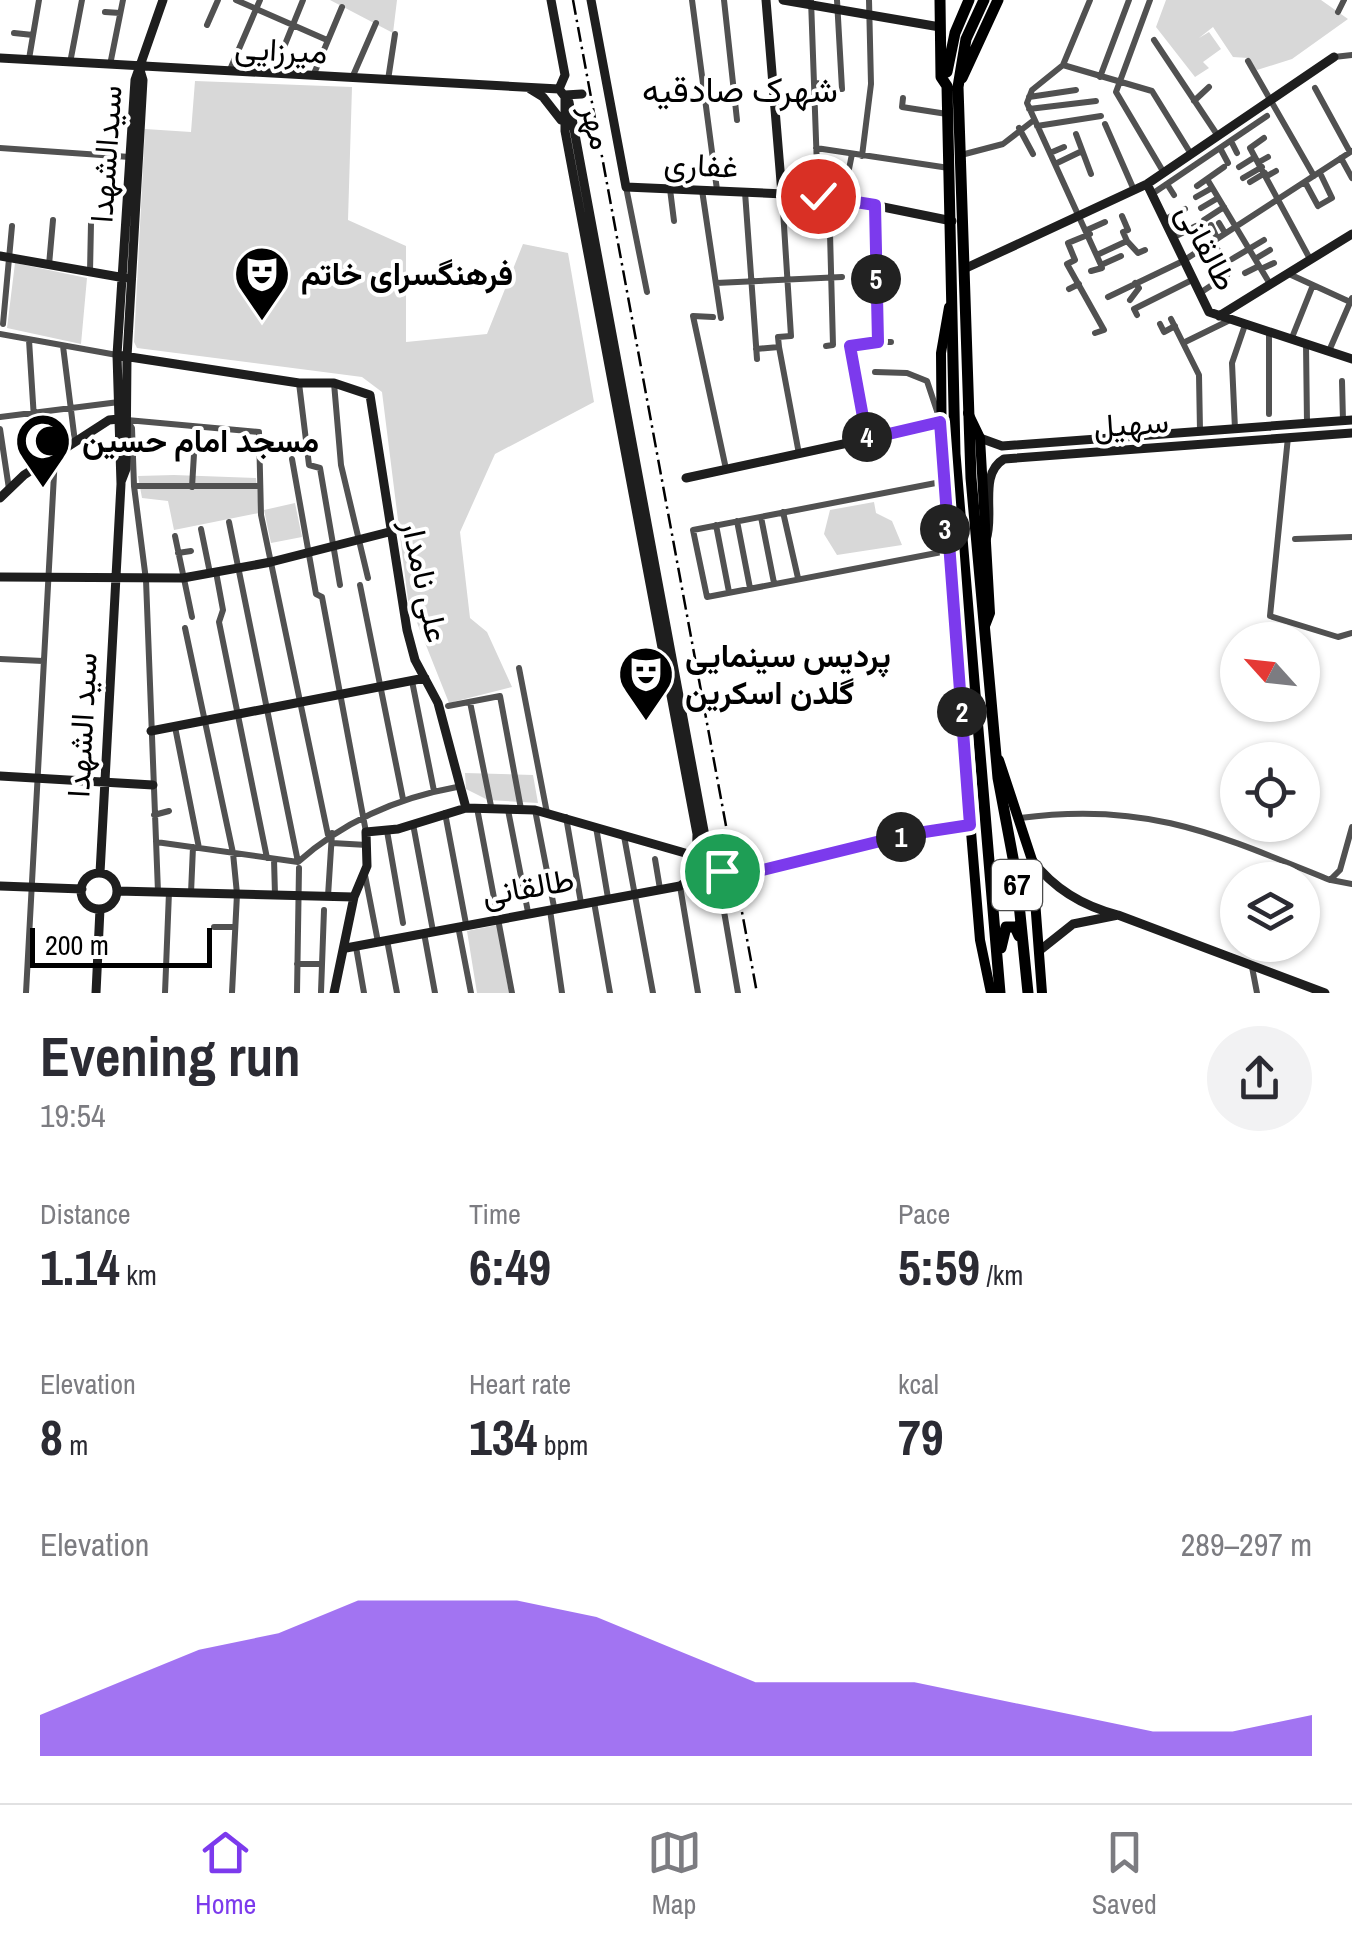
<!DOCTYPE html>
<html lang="en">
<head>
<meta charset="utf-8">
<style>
	:root { --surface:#fff; --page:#f2f2f3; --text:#2b2b33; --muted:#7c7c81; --line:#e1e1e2; --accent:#7c3aed }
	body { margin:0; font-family:"Archivo Narrow",Vazirmatn,sans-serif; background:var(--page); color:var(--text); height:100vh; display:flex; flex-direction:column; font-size:38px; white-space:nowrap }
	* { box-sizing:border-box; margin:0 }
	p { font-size:32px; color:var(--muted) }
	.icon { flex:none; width:55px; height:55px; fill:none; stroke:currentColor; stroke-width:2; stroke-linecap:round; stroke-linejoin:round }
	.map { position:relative; height:993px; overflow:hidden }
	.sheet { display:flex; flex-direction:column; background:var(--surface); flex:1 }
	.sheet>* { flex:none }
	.needle { width:65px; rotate:297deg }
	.buttons { position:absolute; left:1220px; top:622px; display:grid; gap:20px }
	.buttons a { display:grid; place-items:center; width:100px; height:100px; border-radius:50%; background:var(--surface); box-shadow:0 2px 8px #0004; font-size:50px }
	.scale { position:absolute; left:30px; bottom:25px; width:182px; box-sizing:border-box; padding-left:10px; border:5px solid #000; border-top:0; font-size:28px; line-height:35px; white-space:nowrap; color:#000; -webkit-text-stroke:8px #fff; paint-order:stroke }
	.pin { position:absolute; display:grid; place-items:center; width:85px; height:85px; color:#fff; margin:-42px; border:5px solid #fff; border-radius:50%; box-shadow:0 2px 10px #0007 }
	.km { position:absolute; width:50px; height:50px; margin:-25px; border-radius:50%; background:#222; color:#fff; font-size:28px; line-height:50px; text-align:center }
	.round { display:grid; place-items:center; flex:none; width:105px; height:105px; border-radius:52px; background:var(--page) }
	.overview { display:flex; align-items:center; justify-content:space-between; height:170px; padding:0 40px }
	h1 { font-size:55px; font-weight:700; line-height:75px }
	.figures { display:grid; grid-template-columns:repeat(3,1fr); gap:15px; height:170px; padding:10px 40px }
	.figures div { display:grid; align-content:center }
	.figures b { font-size:50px; font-weight:700 }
	.figures small { font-size:28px; font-weight:400 }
	.figures p { font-size:28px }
	.chart { height:280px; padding:20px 40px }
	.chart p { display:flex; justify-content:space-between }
	.chart svg { width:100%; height:180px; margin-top:10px; fill:var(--accent); opacity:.7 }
	.menu { display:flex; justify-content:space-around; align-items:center; height:140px; border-top:2px solid var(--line); background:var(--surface); font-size:28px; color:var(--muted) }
	.menu a { display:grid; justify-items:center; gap:5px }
	.menu .on { color:var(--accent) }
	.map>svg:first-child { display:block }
	.green { fill:#d8d8d8 }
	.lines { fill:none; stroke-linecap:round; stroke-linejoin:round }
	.street { stroke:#515151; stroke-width:6 }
	.secondary { stroke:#1e1e1e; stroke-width:9 }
	.primary { stroke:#000; stroke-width:10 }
	.highway { stroke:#000; stroke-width:11 }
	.rail { stroke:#000; stroke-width:2.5; stroke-dasharray:15 5 2.5 5; stroke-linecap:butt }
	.route-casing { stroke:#fff; stroke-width:20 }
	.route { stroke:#7c3aed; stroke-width:12 }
	.labels { text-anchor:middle; stroke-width:8; stroke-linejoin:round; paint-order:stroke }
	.shield { fill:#fff; stroke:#4c4c4c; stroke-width:2.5 }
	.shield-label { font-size:30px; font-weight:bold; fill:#000 }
	.street-label { font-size:32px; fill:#000; stroke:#fff }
	.poi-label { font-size:32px; font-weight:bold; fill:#000; stroke:#fff; text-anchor:start }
	.neighbourhood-label { font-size:35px; fill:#000; stroke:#fff }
</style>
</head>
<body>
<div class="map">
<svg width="1352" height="993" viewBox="0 0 1352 993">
	<rect width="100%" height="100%" fill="#fff"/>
	<!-- green -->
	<path class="green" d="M330,0H397L393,33Z
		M1166,0H1321L1348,19L1292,59L1257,70L1248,58L1233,57L1213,27L1199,38L1209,32L1221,49L1203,62L1209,68L1195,77L1156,27Z
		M195,81L352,87L348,220L406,246V342L487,334L523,244L568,253L594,402L495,454L460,532L470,618L487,632L512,687L449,703L408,600L382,392L362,377L137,348L134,342L145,129L191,132Z
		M15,263L87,278L81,344L7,328Z
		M174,475L256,478L259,513L174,530L168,501L142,498L138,476Z
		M874,502L876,513L892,521L902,545L837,555L824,534L830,510Z
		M295,503L302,537L271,543L264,510Z
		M465,773L533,775L538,803L488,800L466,789Z
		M497,925L509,993H477L467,931Z"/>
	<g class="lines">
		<!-- street -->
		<path class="street" d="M236,0L327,40
			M692,0L717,190
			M724,0L737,120
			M811,0L818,195
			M837,0L842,89
			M1090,0L1063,65L1032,90L1027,103L1101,265L1121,256
			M1150,0L1116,92L1164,173
			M105,12L120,13
			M1338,12L1344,0
			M207,25L218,0
			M14,33L33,35
			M1154,40L1218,136
			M1334,57L1352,55
			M29,59L39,0
			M1248,61L1314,176
			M70,63L82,0
			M110,65L123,0
			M1063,65L1152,91L1191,154
			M229,72L260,0
			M273,74L303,0
			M313,76L342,7
			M1100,77L1129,0
			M352,78L376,23
			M388,80L395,34
			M814,83L829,84
			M1315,88L1350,152
			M1029,97L1076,90
			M903,98L902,107L947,114
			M1194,101L1209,87
			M1029,109L1096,101
			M1105,124L1134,190
			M1037,126L1101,116
			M1019,128L1033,154
			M1076,134L1091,174
			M1264,138L1250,148L1310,259
			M1231,141L1237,153
			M0,148L130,157
			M816,148L949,168
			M1220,148L1228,163
			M1050,153L1064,147
			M961,155L1003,144L1034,120
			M862,156L871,84L869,0
			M1341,158L1352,178
			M1259,162L1268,157
			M1055,164L1082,151
			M1239,167L1255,157
			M849,169L852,154
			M1267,176L1276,171
			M1243,178L1262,167
			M1207,179L1270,284
			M1250,182L1265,173
			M1305,182L1318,206L1332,198L1320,173
			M1167,184L1174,195
			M1197,186L1224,167
			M626,187L647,292
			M670,189L674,221
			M702,190L721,318
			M745,192L757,359
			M1152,194L1267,116
			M1196,197L1212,188
			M875,205L878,342H891
			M1201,208L1218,198
			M1122,216L1128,230L1123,232L1127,241
			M1164,220L1185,209
			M1204,220L1224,207
			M1219,223L1225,233
			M1211,225L1217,238
			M1087,230L1105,222
			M1090,234L1068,243L1075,260L1067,264L1104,330L1095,333
			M1172,238L1196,226
			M1127,241L1138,253L1145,250
			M1213,241L1222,258
			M1099,254L1127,241
			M1232,259L1264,240
			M1255,259L1270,250
			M49,265L53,220
			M1261,269L1274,263
			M1091,271L1102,268
			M90,272L91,223
			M1245,273L1259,266
			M1289,274L1348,301
			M716,283L842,277
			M877,283L890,282
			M1069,289L1079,284
			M1200,293L1227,275
			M1108,297L1183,261L1352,151
			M1130,300L1139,288L1135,283
			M1137,315L1134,309L1192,280
			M713,317L693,316L726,469
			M1171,319L1199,375L1200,431
			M3,324L12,226
			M1160,324L1164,332L1175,326
			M1269,332V414
			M0,334L117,355
			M29,340L37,466
			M1291,340L1313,285
			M1183,343L1230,320
			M1306,344L1307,423
			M63,346L75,442
			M826,346L833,345L829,196
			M779,347L778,337L791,336L782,194
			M779,347L799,454
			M756,349L779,347
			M1329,351L1352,298
			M875,372L907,373L927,381L939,417
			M1342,381L1343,421
			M299,383L309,465L320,468L340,585
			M334,383L341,465L368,578
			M0,417L119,402
			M0,429L9,489
			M1235,429L1232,363L1245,325
			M1288,437L1270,616L1338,637L1352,633
			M867,439L850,346L878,342
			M292,459L316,594L322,597L366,832
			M941,482L693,530L707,597L947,551
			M134,486H260
			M192,487L194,454
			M783,512L798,578
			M761,517L774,583
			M737,521L750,588
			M229,522L298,862
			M716,525L729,592
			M201,529L210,573
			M175,536L192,617
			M1295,539L1352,537
			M178,553L191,551
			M216,572L223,610L219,622L267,858
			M360,585L403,799
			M185,628L233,853L237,894L232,993
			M0,659L43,661
			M519,668L547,813
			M412,681L434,791
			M470,702L491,806
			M448,706L500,696L521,809
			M175,727L199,848
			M477,808L512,993
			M508,810L528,912
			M535,810L554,907
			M445,813L466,924
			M154,815L169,811
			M566,817L581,903
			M1020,818C1146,801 1216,834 1330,880L1340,870L1352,827
			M413,824L433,931
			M596,827L608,898
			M387,831L403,923
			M624,836L653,993
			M156,842L298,862C344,821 396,798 457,787
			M332,843L367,845
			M274,859L275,895
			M655,859L660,889
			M365,875L378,942
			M696,875L719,882L738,993
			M1331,880L1352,884
			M680,886L698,993
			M158,892L146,580L134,486L132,428L127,420L259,432L261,515L328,835
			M191,893L193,847
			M328,896L332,833
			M594,902L610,993
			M550,910L562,993
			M458,926L471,993
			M214,927H235
			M424,933L435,993
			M387,940L397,993
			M356,947L364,993
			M297,964H322
			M1252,967L1257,993
			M321,992L324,910
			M26,993L55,456
			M165,993L169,892
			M297,993L299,868"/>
		<!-- secondary -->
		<path class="secondary" d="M551,0L565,75L559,89
			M591,0L626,187L829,196L952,221
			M766,0L782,194
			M783,0L940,27
			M0,58L559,89
			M530,89L543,97L561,120
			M559,89L569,102L707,847L718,863
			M565,95L582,94
			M1147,184L1209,312L1352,359
			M0,256L125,278
			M964,269L1147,184L1334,57
			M1219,316L1352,234
			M117,355L299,383H334L370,395L407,630L415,660L438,703L466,808
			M980,438L1002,446L1352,420
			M686,478L940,423
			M121,482L126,469L127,357L143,80L140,70
			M0,498L24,475L109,420L119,419
			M986,540C995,515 978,474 1004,459L1352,433
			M0,577L183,578L271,562L389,532
			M151,731L425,678
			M0,776L153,785
			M858,844L969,825
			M1032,860C1054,889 1082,906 1118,915L1073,924L1039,951
			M100,873L121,484L117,355L135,80L163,0
			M81 891a18 18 0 1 1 36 0a18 18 0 1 1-36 0Z
			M0,886L82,889
			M117,891L354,897
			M1118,915L1325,993
			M346,948L680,886L696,875L697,834L565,131V95
			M96,993L100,909
			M334,993L354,897L367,866L366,832L398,829L466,808L535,810L685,853L722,871L746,873L905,835"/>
		<!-- primary -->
		<path class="primary" d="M949,307L941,353L942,482L980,940L991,993
			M968,413L980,438L990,613L985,626
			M999,760L1032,860L1042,993"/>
		<!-- highway -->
		<path class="highway" d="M940,0L941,77L947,86L955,454L1000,993
			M984,0L966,39L958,87L971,478L998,778L1016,874L1028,993
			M947,72L955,33L969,0
			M962,78L998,0
			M961,707L970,677
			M992,888L995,898L1007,900L1014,884
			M1001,948L1006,927H1015L1019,936"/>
		<!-- rail -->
		<path class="rail" d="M573,0L757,993"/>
	</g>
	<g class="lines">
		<!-- route casing -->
		<g class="route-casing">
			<path id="route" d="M722,871L746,874L905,835L970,825L940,422L867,439L850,346L878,342L875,205L818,196"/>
		</g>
		<!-- route -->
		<use href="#route" class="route"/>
	</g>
	<!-- icons -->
	<defs>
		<g id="theatre-pin" transform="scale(2.875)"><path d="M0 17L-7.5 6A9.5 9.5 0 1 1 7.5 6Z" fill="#000" stroke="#fff"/><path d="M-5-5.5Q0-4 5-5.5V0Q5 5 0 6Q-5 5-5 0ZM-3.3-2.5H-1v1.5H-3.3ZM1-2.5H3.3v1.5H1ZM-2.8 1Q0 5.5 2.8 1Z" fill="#fff"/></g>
		<g id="mosque-pin" transform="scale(2.875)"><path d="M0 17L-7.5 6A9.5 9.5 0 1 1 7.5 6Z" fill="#000" stroke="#fff"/><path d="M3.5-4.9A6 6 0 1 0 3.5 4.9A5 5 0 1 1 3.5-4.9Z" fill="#fff"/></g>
	</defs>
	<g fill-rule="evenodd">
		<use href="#theatre-pin" x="262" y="274"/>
		<use href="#mosque-pin" x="43" y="441"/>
		<use href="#theatre-pin" x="646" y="674"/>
	</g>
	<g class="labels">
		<!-- shield labels -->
		<rect class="shield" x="992" y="860" width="50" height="50" rx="8"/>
		<g class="shield-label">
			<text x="1017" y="895">67</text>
		</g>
		<!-- street labels -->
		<g class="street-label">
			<text transform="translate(281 50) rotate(3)" y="11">میرزایی</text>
			<text transform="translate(597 127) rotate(76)" y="11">مهر</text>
			<text transform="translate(106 154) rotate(-86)" y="11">سیدالشهدا</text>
			<text transform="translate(701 165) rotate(3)" y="11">غفاری</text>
			<text transform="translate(1207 247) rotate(62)" y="11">طالقانی</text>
			<text transform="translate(1131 424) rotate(-4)" y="11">سهیل</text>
			<text transform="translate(425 581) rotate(78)" y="11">علی نامدار</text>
			<text transform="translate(82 725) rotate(-87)" y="11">سید الشهدا</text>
			<text transform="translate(528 887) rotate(-10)" y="11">طالقانی</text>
		</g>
		<!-- poi labels -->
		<g class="poi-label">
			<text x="301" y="285">فرهنگسرای خاتم</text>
			<text x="82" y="452">مسجد امام حسین</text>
			<text x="685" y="667">پردیس سینمایی<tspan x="685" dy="37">گلدن اسکرین</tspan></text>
		</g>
		<!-- neighbourhood labels -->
		<g class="neighbourhood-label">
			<text x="740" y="102">شهرک صادقیه</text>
		</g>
	</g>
</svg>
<div class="buttons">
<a><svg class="needle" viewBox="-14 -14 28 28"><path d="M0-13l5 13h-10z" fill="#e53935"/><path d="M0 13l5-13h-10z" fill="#7c7c81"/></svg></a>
<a><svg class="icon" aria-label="locate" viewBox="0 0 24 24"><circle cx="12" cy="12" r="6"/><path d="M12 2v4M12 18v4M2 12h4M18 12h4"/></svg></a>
<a><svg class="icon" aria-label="layers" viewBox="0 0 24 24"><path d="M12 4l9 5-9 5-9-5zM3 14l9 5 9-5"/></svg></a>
</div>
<div class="scale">200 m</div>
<div class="pin" style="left:722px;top:871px;background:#1e9e55"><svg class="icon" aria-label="arrive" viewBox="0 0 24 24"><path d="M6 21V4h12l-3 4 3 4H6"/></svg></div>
<div class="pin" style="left:818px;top:196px;background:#d93025"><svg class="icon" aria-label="check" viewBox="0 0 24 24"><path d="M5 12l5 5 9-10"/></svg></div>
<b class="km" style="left:901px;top:837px">1</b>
<b class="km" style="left:962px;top:712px">2</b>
<b class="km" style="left:945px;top:529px">3</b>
<b class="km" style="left:867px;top:437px">4</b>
<b class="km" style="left:876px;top:279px">5</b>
</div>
<section class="sheet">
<div class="overview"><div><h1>Evening run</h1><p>19:54</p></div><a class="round"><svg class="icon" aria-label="share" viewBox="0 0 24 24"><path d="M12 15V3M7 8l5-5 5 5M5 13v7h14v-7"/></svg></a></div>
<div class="figures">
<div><p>Distance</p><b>1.14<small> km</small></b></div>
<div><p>Time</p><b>6:49</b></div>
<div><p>Pace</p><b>5:59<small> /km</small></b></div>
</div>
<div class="figures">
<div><p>Elevation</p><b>8<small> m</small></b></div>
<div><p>Heart rate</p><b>134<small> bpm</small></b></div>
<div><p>kcal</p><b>79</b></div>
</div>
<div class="chart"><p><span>Elevation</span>289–297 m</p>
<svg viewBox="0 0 160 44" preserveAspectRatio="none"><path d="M0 44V34L10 26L20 18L30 14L40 6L50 6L60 6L70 10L80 18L90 26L100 26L110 26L120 30L130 34L140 38L150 38L160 34V44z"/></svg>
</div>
</section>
<nav class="menu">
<a class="on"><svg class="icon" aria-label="home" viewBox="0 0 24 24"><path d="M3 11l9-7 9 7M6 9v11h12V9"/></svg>Home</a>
<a><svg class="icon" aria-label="map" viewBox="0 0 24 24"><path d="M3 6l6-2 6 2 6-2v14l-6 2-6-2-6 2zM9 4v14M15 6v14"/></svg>Map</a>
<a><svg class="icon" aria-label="saved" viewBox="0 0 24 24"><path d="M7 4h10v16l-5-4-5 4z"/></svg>Saved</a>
</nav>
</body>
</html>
